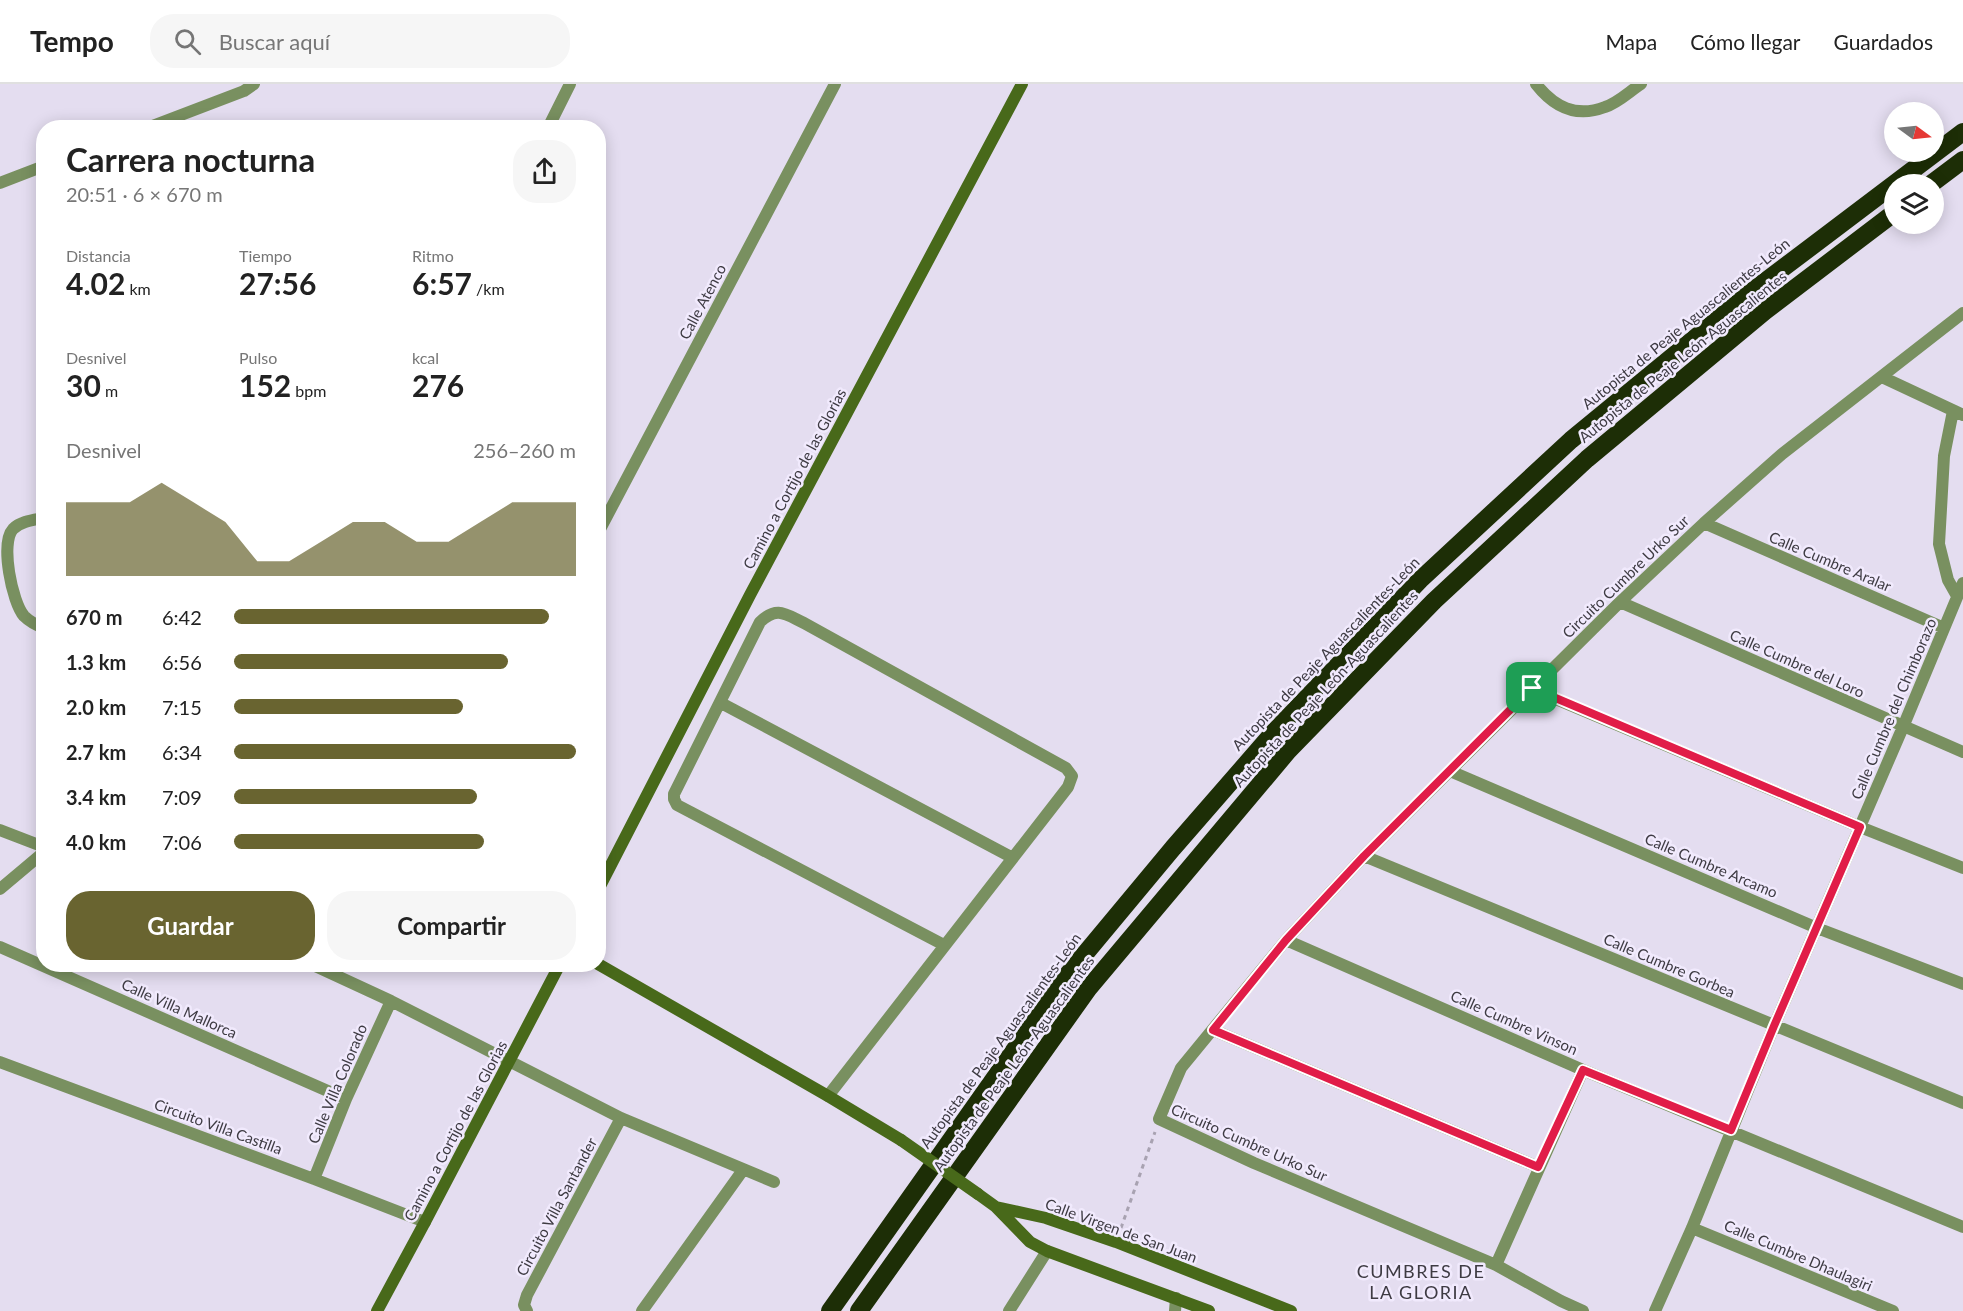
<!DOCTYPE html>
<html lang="es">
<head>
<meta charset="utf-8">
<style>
	:root { --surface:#fff; --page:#f6f6f6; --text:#222; --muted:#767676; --line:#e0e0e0; --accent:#696430 }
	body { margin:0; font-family:Lato,sans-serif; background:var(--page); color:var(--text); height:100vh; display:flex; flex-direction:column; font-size:22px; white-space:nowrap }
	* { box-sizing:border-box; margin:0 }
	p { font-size:20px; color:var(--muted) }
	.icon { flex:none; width:33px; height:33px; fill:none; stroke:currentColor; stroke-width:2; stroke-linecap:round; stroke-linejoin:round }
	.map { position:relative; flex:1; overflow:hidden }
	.details { position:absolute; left:36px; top:36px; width:570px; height:852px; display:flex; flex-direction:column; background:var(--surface); border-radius:24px; box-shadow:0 3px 15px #0003 }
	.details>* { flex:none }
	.needle { width:39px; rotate:105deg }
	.tools { position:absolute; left:1884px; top:18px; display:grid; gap:12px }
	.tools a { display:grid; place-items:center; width:60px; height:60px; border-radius:50%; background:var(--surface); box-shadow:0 3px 15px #0003; font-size:30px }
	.pin { position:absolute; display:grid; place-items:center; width:51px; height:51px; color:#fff; margin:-26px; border-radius:12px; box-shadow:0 3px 9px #0006 }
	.round { display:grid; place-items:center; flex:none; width:63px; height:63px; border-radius:24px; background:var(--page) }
	.head { display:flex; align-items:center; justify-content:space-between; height:102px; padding:0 30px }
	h1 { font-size:33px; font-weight:700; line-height:45px }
	.metrics { display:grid; grid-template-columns:repeat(3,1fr); gap:9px; height:102px; padding:6px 30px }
	.metrics div { display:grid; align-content:center }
	.metrics b { font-size:30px; font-weight:700 }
	.metrics small { font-size:16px; font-weight:400 }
	.metrics p { font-size:16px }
	.chart { height:168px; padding:12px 30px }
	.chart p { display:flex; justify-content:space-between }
	.chart svg { width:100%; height:108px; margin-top:6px; fill:var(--accent); opacity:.7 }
	.action { display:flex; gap:12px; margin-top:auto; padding:12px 30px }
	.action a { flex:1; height:69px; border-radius:24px; background:var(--accent); color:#fff; font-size:24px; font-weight:700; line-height:69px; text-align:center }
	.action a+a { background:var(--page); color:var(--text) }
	ul { padding:0 30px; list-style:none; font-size:20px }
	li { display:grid; grid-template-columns:96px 72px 1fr; align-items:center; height:45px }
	li i { height:15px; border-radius:8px; background:var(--accent) }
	header { display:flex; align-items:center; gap:36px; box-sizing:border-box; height:84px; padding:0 30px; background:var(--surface); border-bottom:2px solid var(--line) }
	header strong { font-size:28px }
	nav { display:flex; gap:33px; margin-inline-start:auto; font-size:21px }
	.search { width:420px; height:54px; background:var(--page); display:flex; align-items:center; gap:15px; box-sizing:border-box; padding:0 21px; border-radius:24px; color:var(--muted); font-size:22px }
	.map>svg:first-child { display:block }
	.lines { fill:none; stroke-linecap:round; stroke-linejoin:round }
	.path { stroke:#a8a2b1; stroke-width:3; stroke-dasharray:4.5 4.5; stroke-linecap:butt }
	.street { stroke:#799060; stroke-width:12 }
	.secondary { stroke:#48691a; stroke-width:12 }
	.highway { stroke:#1d2e06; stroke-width:18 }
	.secondary-bridge { stroke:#48691a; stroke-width:12 }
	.route-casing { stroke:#fff; stroke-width:12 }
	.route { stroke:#e11d48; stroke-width:8 }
	.labels { text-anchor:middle; stroke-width:5; stroke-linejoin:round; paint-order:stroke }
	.street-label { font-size:15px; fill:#3e3b43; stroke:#f1eafd }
	.quarter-label { font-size:18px; letter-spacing:1.5px; fill:#3e3b43; stroke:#f1eafd }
</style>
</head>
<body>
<header>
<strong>Tempo</strong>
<div class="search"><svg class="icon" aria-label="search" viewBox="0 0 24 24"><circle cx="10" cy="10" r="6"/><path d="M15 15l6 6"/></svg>Buscar aquí</div>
<nav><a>Mapa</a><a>Cómo llegar</a><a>Guardados</a></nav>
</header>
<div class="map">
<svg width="1963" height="1227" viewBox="0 0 1963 1227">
	<rect width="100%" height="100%" fill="#e4ddf0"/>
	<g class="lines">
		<!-- path -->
		<path class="path" d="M1121,1144L1155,1048"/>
		<!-- street -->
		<path class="street" d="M1536,0C1554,23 1576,34 1605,23C1618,19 1630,7 1641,0
			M147,44L244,7L254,0
			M548,44L570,0
			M0,99L44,82
			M1882,293L1963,331
			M1953,327L1944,372L1939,460L1948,496L1957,512
			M44,434C34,436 21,437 13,445C0,459 12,518 24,532C30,538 36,541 44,544
			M1704,439L1944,544
			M598,449L835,0
			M1620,518L1963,668
			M1532,605L1860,743L1963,784
			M721,619L1013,774
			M1450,687L1817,844L1963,900
			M0,746L44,763
			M1364,772L1963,1019
			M0,805L44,768
			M1286,856L1583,986L1963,1143
			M0,863L346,1015
			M311,880L391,917L621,1034L774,1098
			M1213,946L1538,1083
			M0,978L314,1095L425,1138
			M828,1012L1068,703L1072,692L1066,684L804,539C785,530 777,522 760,538L674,710V715L677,721L944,861
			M314,1095L346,1015L391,917
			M1692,1144L1893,1227
			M1496,1181L1583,986
			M527,1227L524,1221L527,1211L621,1034
			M642,1227L743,1086
			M1009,1227L1047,1167
			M1175,1227L1176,1214
			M1583,1227L1561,1217L1496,1181L1254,1079L1159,1035L1181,984L1286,856L1364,772L1620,518L1704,439L1782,370L1963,229
			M1655,1227L1692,1144L1774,942L1903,643L1963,499"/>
		<!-- secondary -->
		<path class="secondary" d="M598,806L750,511L1022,0
			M598,880L828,1012L901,1056
			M978,1110L996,1123L1030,1158L1047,1167L1209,1227
			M996,1123L1046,1134L1116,1158L1291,1227
			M377,1227L425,1138L560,880"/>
		<!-- highway -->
		<path class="highway" d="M1931,100L1963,76
			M830,1227L1069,889L1173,764L1274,648L1420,496L1571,356L1750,209L1963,48
			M859,1227L1088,905L1288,667L1434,517L1587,375L1765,227L1894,129"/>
		<!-- secondary-bridge -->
		<path class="secondary-bridge" d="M901,1056L978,1110"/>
	</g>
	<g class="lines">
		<!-- route casing -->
		<g class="route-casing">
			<path id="route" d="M1532,604L1860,743L1774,942L1731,1046L1583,986L1538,1083L1213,946L1286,856L1364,772Z"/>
		</g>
		<!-- route -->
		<use href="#route" class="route"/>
	</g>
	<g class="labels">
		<!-- street labels -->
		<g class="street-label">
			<text transform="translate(703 218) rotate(-62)" y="5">Calle Atenco</text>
			<text transform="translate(1686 240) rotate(-39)" y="5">Autopista de Peaje Aguascalientes-León</text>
			<text transform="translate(1683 273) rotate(-39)" y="5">Autopista de Peaje León-Aguascalientes</text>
			<text transform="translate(795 395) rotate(-62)" y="5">Camino a Cortijo de las Glorias</text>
			<text transform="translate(1830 478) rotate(23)" y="5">Calle Cumbre Aralar</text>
			<text transform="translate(1626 493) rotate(-44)" y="5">Circuito Cumbre Urko Sur</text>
			<text transform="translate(1326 570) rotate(-46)" y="5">Autopista de Peaje Aguascalientes-León</text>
			<text transform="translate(1797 580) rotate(24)" y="5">Calle Cumbre del Loro</text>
			<text transform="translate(1326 605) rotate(-47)" y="5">Autopista de Peaje León-Aguascalientes</text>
			<text transform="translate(1894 625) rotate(-67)" y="5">Calle Cumbre del Chimborazo</text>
			<text transform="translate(1711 782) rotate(23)" y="5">Calle Cumbre Arcamo</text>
			<text transform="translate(1669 882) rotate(23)" y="5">Calle Cumbre Gorbea</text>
			<text transform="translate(179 925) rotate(24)" y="5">Calle Villa Mallorca</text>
			<text transform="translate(1514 939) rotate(24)" y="5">Calle Cumbre Vinson</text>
			<text transform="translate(1001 957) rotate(-54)" y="5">Autopista de Peaje Aguascalientes-León</text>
			<text transform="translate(1014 980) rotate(-54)" y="5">Autopista de Peaje León-Aguascalientes</text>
			<text transform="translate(338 1000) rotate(-67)" y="5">Calle Villa Colorado</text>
			<text transform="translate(218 1043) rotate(20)" y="5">Circuito Villa Castilla</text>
			<text transform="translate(456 1047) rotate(-62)" y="5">Camino a Cortijo de las Glorias</text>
			<text transform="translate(1249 1059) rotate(24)" y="5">Circuito Cumbre Urko Sur</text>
			<text transform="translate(557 1123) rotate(-62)" y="5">Circuito Villa Santander</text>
			<text transform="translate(1121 1147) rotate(20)" y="5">Calle Virgen de San Juan</text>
			<text transform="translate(1798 1172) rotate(23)" y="5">Calle Cumbre Dhaulagiri</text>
		</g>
		<!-- quarter labels -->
		<g class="quarter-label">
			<text x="1421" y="1194">CUMBRES DE<tspan x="1421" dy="21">LA GLORIA</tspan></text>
		</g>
	</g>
</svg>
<div class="tools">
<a><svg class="needle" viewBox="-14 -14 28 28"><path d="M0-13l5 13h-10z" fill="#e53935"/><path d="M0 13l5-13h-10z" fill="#767676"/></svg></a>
<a><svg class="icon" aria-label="layers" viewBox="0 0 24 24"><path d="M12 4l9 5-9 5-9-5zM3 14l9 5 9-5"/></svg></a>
</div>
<div class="pin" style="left:1532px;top:604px;background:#1e9e55"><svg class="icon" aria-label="arrive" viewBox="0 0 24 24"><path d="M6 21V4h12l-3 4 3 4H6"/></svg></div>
<section class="details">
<div class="head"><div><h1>Carrera nocturna</h1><p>20:51 · 6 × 670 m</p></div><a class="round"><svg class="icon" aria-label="share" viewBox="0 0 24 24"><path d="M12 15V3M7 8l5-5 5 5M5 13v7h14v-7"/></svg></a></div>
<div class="metrics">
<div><p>Distancia</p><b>4.02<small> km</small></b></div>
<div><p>Tiempo</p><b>27:56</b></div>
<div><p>Ritmo</p><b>6:57<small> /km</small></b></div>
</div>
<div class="metrics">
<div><p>Desnivel</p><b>30<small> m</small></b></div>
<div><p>Pulso</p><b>152<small> bpm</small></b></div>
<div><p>kcal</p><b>276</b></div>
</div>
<div class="chart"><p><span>Desnivel</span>256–260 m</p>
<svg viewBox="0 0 160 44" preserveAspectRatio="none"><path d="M0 44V14L10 14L20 14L30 6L40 14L50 22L60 38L70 38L80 30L90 22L100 22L110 30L120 30L130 22L140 14L150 14L160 14V44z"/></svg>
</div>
<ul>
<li><b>670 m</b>6:42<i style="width:92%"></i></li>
<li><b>1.3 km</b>6:56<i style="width:80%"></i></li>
<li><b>2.0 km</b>7:15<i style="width:67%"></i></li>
<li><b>2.7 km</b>6:34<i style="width:100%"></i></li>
<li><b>3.4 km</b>7:09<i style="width:71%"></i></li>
<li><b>4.0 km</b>7:06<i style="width:73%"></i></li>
</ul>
<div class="action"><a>Guardar</a><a>Compartir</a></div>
</section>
</div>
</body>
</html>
